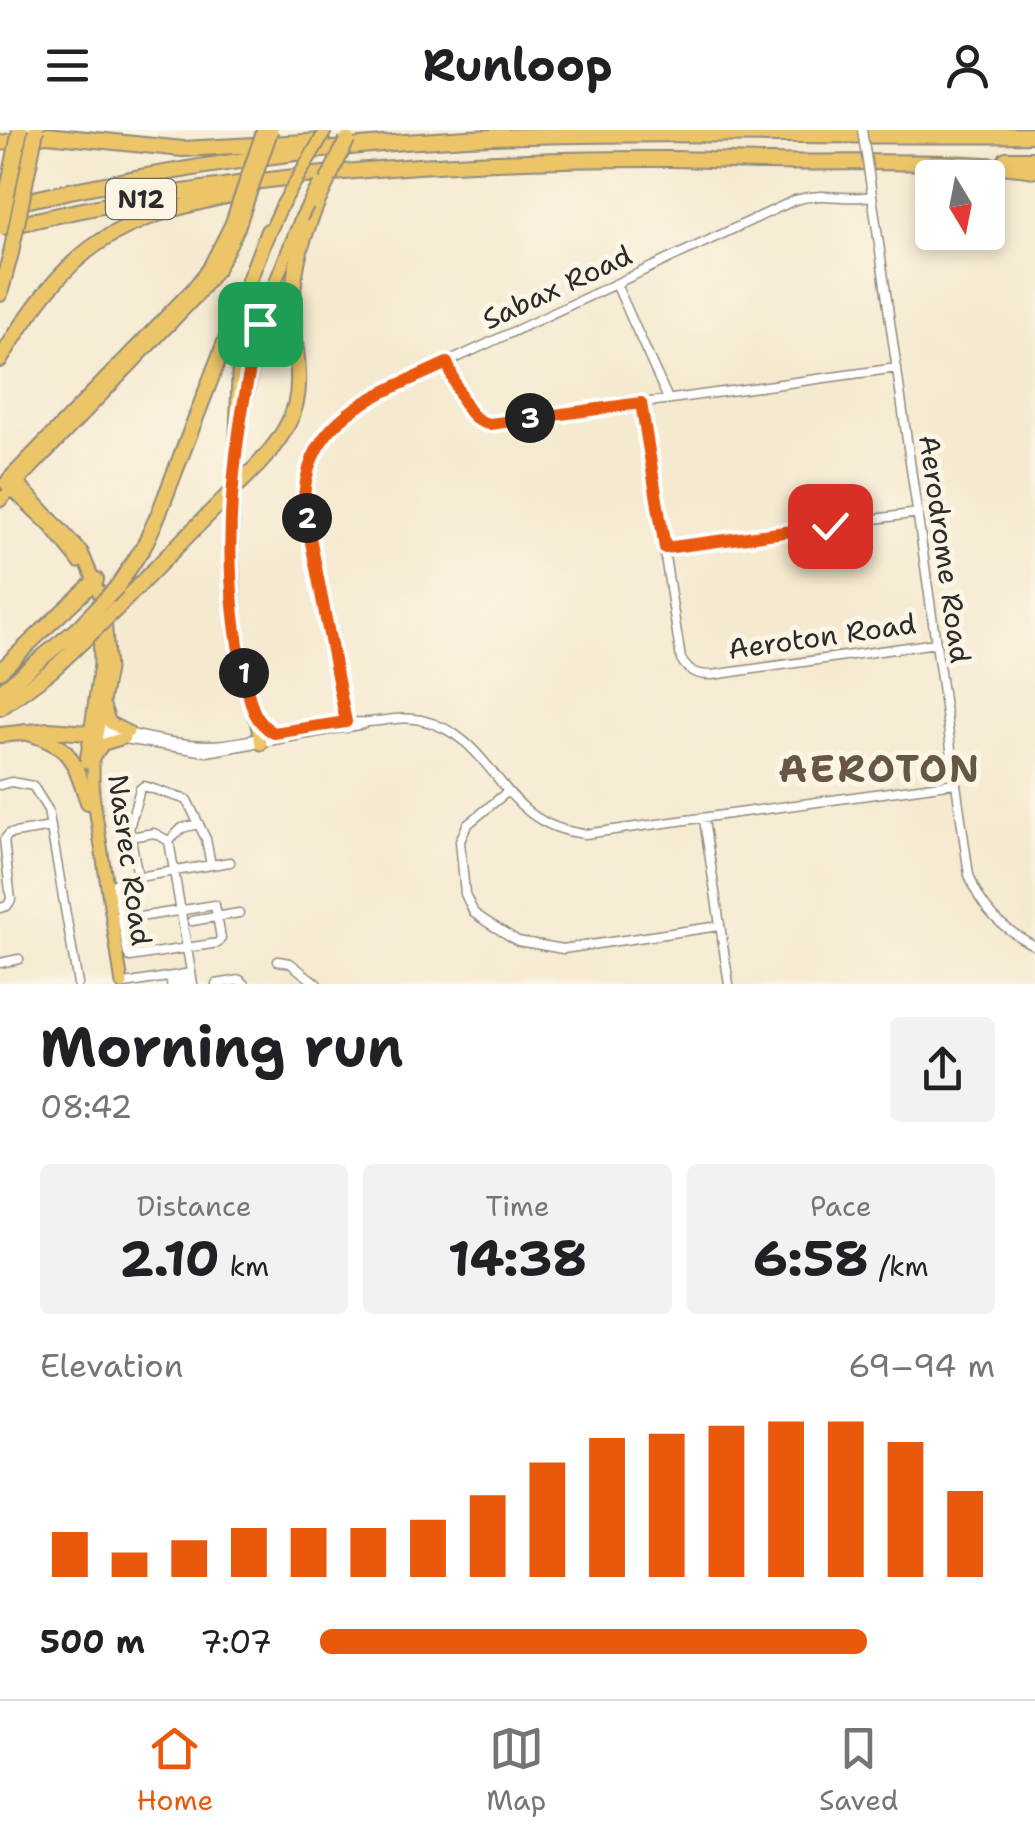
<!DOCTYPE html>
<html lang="en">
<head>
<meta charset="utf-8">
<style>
	:root { --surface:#fff; --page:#f2f2f2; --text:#202124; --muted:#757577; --line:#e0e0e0; --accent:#ea580c }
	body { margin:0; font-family:"Shantell Sans",sans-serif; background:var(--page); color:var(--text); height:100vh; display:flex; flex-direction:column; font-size:38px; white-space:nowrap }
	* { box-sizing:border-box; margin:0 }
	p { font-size:32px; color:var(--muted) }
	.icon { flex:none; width:55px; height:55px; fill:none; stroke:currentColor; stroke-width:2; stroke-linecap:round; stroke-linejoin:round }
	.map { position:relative; height:854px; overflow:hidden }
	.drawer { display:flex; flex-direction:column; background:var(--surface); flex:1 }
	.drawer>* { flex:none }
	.needle { width:65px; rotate:170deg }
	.buttons { position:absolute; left:915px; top:30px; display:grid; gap:20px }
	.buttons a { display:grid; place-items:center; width:90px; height:90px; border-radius:10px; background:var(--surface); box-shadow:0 5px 15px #0003; font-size:50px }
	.pin { position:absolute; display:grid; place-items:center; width:85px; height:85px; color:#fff; margin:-42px; border-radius:20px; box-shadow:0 5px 15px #0006 }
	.km { position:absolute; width:50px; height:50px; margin:-25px; border-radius:50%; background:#222; color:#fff; font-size:28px; line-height:50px; text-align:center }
	.round { display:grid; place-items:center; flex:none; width:105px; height:105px; border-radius:10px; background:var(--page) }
	.head { display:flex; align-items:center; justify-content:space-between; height:170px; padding:0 40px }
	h1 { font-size:55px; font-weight:700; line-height:75px }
	.metrics { display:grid; grid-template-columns:repeat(3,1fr); gap:15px; height:170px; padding:10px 40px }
	.metrics div { display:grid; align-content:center; border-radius:10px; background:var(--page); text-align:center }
	.metrics b { font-size:50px; font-weight:700 }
	.metrics small { font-size:28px; font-weight:400 }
	.metrics p { font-size:28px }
	.chart { height:280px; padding:20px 40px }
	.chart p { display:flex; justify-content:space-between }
	.chart svg { width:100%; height:180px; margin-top:10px; stroke:var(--accent); stroke-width:6 }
	ul { padding:0 40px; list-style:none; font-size:32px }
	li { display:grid; grid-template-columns:160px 120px 1fr; align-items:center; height:75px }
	li i { height:25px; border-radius:12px; background:var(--accent) }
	header { display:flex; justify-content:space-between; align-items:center; height:130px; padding:0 40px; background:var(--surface); font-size:45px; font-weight:700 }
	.dock { display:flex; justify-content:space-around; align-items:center; height:140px; border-top:2px solid var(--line); background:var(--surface); font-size:28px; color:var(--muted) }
	.dock a { display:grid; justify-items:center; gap:5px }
	.dock .selected { color:var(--accent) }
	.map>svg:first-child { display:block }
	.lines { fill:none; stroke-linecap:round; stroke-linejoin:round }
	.minor-casing { stroke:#908a7d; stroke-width:11 }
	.major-casing { stroke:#908a7d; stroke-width:15 }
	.highway-casing { stroke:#908a7d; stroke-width:18 }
	.minor { stroke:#fff; stroke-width:8 }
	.major { stroke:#edc569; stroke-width:11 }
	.highway { stroke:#edc569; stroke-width:14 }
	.minor-bridge-casing { stroke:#908a7d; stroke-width:11; stroke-linecap:butt }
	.major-bridge-casing { stroke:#908a7d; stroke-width:15; stroke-linecap:butt }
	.highway-bridge-casing { stroke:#908a7d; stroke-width:18; stroke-linecap:butt }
	.minor-bridge { stroke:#fff; stroke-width:8 }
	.major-bridge { stroke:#edc569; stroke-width:11 }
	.highway-bridge { stroke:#edc569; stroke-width:14 }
	.route-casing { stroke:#fff; stroke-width:20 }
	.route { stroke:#ea580c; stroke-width:12 }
	.labels { text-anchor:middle; stroke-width:10; stroke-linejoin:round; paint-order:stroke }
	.shield { fill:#fcf5e5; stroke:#6a6863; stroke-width:2.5 }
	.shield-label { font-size:25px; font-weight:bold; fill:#2b2b2b }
	.street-label { font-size:28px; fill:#2b2b2b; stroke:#fcf5e5 }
	.district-label { font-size:38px; font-weight:bold; letter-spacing:2.5px; fill:#675644; stroke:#fcf5e5 }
</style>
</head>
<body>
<header><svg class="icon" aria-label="menu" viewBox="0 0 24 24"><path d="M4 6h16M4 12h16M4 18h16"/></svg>Runloop<svg class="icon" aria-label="person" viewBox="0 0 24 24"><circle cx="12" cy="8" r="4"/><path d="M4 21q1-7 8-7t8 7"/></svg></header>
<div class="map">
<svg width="1035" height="854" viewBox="0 0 1035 854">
	<rect width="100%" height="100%" fill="#fcf5e5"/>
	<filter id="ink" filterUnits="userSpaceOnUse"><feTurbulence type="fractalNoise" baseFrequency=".01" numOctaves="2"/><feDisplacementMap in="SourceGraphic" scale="20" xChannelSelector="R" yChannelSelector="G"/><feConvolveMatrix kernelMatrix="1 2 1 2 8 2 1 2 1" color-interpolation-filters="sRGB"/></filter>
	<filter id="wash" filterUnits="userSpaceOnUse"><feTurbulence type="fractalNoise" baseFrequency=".0048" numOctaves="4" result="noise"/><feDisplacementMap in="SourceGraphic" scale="40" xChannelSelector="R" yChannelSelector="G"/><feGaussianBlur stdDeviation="2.25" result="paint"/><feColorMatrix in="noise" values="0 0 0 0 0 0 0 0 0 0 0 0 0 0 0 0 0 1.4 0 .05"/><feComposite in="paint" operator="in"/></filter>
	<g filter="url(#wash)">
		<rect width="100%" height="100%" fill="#f5e9cf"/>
	</g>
	<g filter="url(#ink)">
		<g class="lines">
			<!-- minor casing -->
			<g class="minor-casing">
				<path id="minor" d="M869,44L969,745C981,780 1003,799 1035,816
					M616,154L668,269
					M447,233C457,254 464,291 490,294L897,238
					M641,273L681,529C688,542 697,545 712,545L936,513
					M665,418L918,383
					M96,596C137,604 182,619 224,614C272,608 319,592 368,592C386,591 402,586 421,590C500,608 496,695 585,704L955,653
					M347,598L304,372C305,331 323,301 354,276L795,70C824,61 844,71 872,66
					M92,604L207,622L364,594
					M0,655L11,652L33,656L48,680L78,854
					M507,662L467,695L460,711L465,764L474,783L487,792L518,811L563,819L719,796
					M704,690L729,854
					M130,707L154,703L169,711
					M169,711L193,854
					M169,711L182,698L199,694
					M138,747L129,698L140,659L144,656L187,670L206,709L211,735
					M0,778L7,776L11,770L4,710L9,704L51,697
					M121,790L215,775L221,808L218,813L130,827L128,824L116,756V753L138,747L230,732
					M192,791L239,783
					M278,831L290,833L317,854
					M0,833L19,829
					M125,854L191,843
					M171,854L192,850
					M216,854L240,850L245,854"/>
			</g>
			<!-- major casing -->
			<g class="major-casing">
				<path id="major" d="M268,106L282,75
					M250,162L239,218L232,419L236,496L261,614
					M244,280L265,178L301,88
					M12,346L82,422L104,475L109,539L93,627V664L122,854
					M8,349L192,159L208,139L231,94
					M5,353L51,397L79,432
					M0,371L195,168L218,139L238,99
					M104,576L110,593L128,602
					M254,587L269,600L280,605
					M94,626L104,614L124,608
					M86,632L100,535L99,492"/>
			</g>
			<!-- highway casing -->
			<g class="highway-casing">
				<path id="highway" d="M0,13L47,5L183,19L322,11
					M1006,29H1035
					M11,74C162,39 313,16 467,8C656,0 846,8 1035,5
					M6,97C223,44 448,28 670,29C703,29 736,32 769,32C857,34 948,28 1035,40
					M0,164L11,123
					M0,230C72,112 112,89 246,62
					M258,335C318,269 293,247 293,170C293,136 304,104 317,73
					M117,457L144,416L159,383L268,101
					M116,479L187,406
					M0,541L96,450
					M0,562L77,499
					M0,578L52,540L83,511
					M25,602C71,615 73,629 88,672
					M0,605L49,600L88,603"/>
			</g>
			<!-- minor -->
			<use href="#minor" class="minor"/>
			<!-- major -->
			<use href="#major" class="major"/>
			<!-- highway -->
			<use href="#highway" class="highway"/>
			<!-- minor-bridge casing -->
			<g class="minor-bridge-casing">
				<path id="minor-bridge" d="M862,0L869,44"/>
			</g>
			<!-- major-bridge casing -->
			<g class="major-bridge-casing">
				<path id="major-bridge" d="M282,75L326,0
					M301,88L319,54
					M231,94L263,0
					M238,99L272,0"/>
			</g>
			<!-- highway-bridge casing -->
			<g class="highway-bridge-casing">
				<path id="highway-bridge" d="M317,73L347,10
					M0,98L20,0
					M11,123L36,0
					M187,406L258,335
					M77,499L117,457
					M83,511L116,479"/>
			</g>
			<!-- minor-bridge -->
			<use href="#minor-bridge" class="minor-bridge"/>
			<!-- major-bridge -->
			<use href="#major-bridge" class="major-bridge"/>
			<!-- highway-bridge -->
			<use href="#highway-bridge" class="highway-bridge"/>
		</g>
	</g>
	<g class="lines" filter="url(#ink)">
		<!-- route casing -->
		<g class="route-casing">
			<path id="route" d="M260,194C233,305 218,432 244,545C250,569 251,590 274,603L346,592L304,376C303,285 379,265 447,233C457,254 464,291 490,294L641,273L665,418L830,396"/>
		</g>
		<!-- route -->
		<use href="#route" class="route"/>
	</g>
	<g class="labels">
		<!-- shield labels -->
		<rect class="shield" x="106" y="49" width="70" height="40" rx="8"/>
		<g class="shield-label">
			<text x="141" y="78">N12</text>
		</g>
		<!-- street labels -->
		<g class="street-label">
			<text transform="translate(557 157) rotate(-25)" y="10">Sabax Road</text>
			<text transform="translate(945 419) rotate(82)" y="10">Aerodrome Road</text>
			<text transform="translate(822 506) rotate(-8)" y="10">Aeroton Road</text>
			<text transform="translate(130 730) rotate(82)" y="10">Nasrec Road</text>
		</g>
		<!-- district labels -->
		<g class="district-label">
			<text x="880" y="652">AEROTON</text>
		</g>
	</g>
</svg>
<div class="buttons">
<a><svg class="needle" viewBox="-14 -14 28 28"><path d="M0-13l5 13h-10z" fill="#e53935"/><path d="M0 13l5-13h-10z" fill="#757577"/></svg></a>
</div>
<div class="pin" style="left:260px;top:194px;background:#1e9e55"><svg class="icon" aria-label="arrive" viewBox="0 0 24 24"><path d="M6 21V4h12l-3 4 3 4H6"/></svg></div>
<div class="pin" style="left:830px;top:396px;background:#d93025"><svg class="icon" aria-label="check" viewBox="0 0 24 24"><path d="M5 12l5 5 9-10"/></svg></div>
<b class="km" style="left:244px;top:543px">1</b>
<b class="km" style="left:307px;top:388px">2</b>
<b class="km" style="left:530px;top:288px">3</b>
</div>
<section class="drawer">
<div class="head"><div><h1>Morning run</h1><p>08:42</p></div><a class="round"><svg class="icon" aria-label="share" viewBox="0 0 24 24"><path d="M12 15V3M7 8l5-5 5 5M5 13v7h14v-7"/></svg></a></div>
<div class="metrics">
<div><p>Distance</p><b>2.10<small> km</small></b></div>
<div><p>Time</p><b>14:38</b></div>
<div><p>Pace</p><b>6:58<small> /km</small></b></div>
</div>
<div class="chart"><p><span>Elevation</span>69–94 m</p>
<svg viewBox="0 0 160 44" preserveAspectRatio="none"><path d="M5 44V33M15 44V38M25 44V35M35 44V32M45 44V32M55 44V32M65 44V30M75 44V24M85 44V16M95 44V10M105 44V9M115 44V7M125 44V6M135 44V6M145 44V11M155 44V23"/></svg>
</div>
<ul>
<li><b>500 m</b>7:07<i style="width:81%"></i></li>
</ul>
</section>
<nav class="dock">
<a class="selected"><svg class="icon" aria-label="home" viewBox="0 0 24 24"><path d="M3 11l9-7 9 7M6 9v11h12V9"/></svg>Home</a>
<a><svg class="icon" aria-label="map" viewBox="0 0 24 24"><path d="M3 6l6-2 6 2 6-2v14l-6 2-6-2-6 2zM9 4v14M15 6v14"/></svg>Map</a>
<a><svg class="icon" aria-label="saved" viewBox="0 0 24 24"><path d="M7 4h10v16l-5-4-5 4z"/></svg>Saved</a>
</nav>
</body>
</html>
